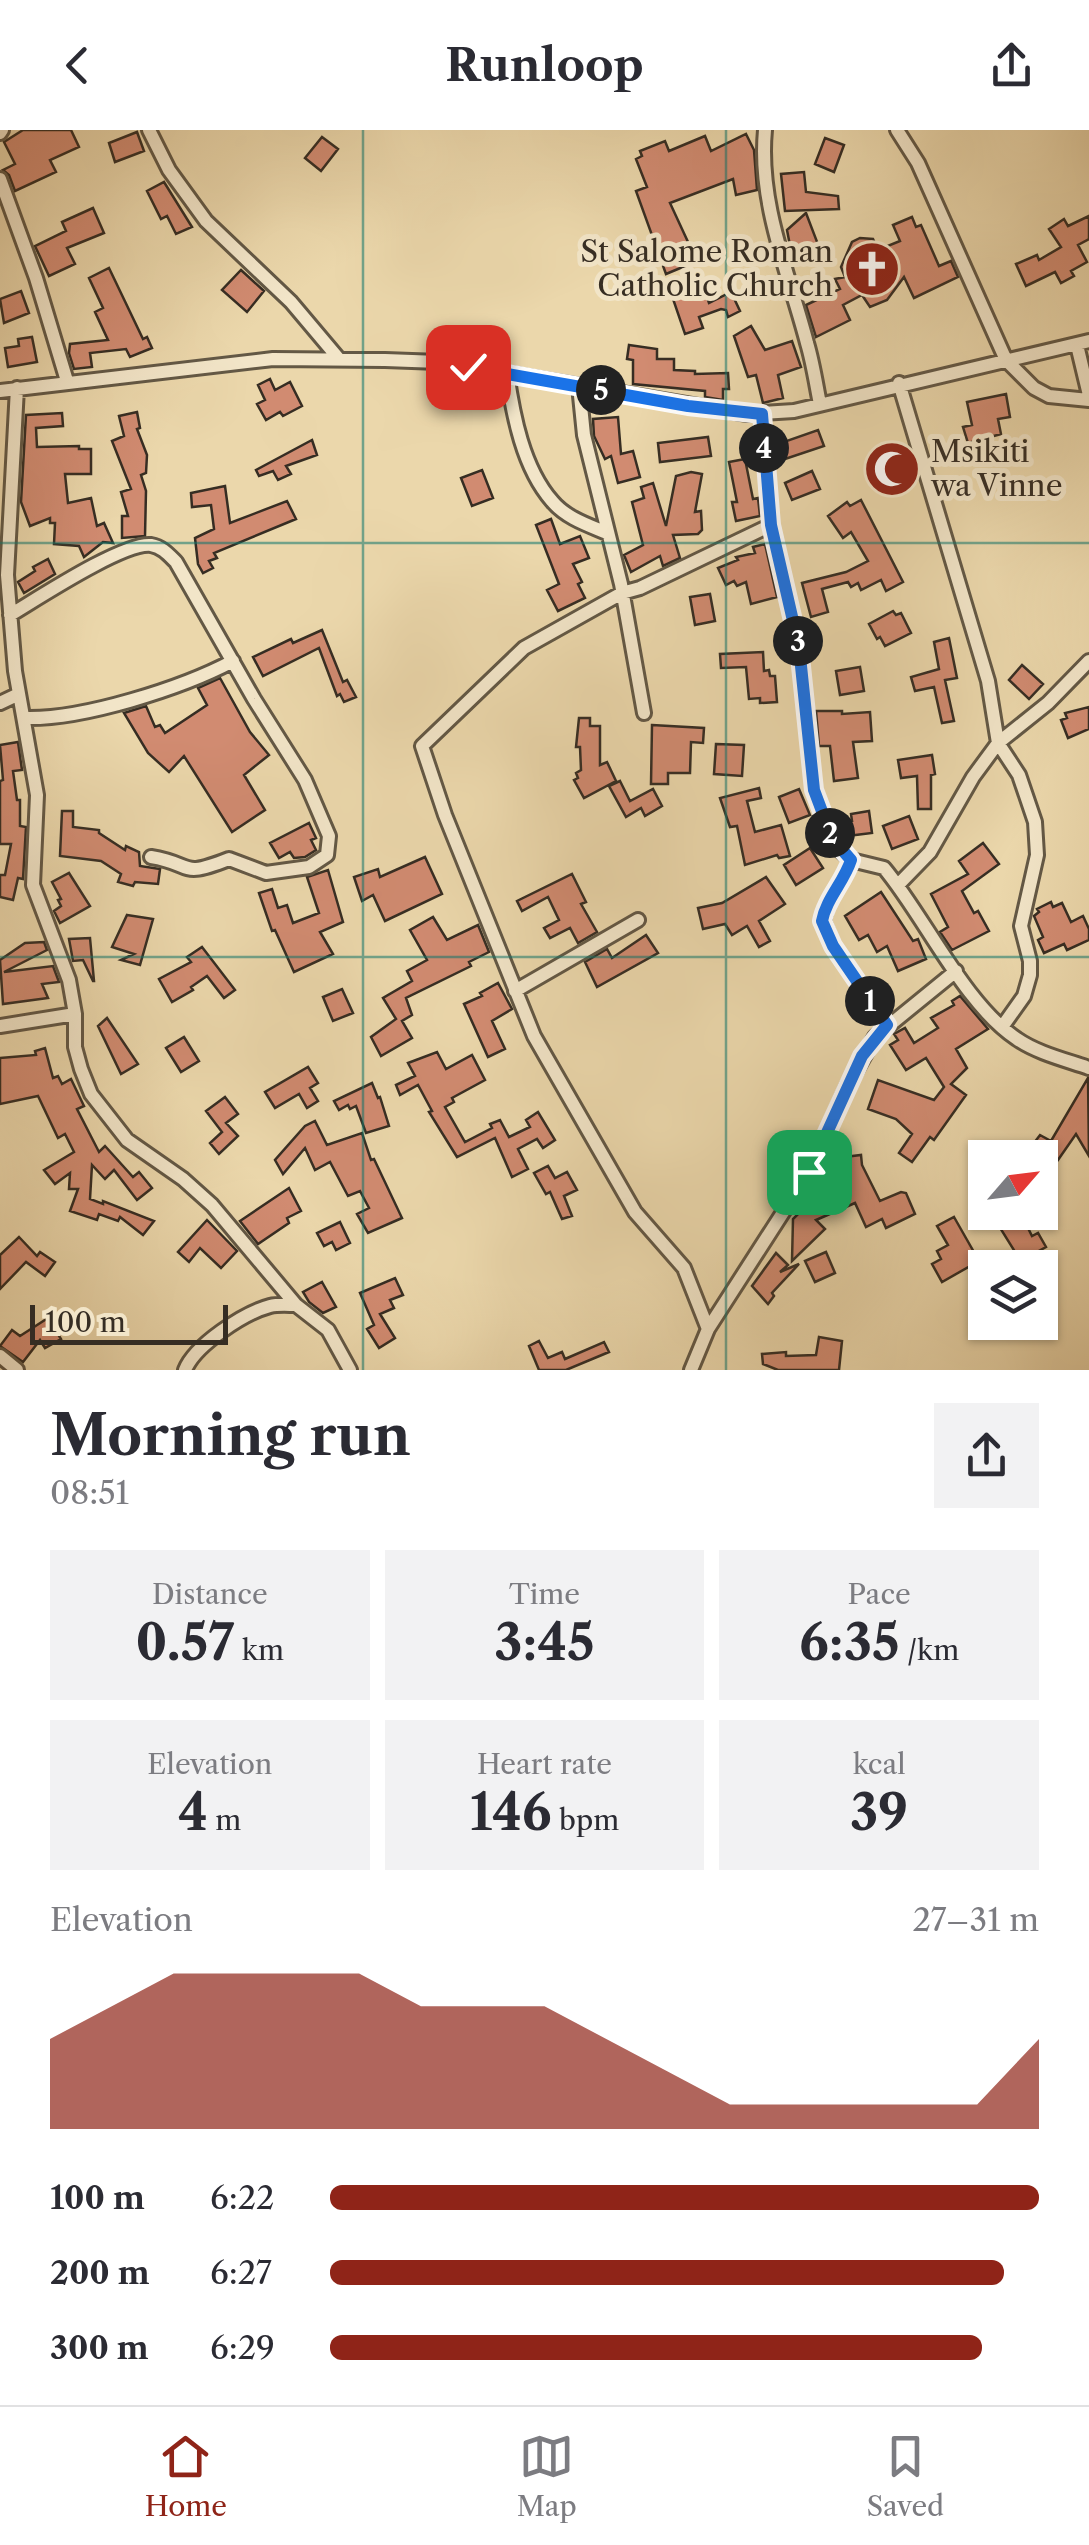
<!DOCTYPE html>
<html lang="en">
<head>
<meta charset="utf-8">
<style>
	:root { --surface:#fff; --page:#f2f2f3; --text:#2b2b33; --muted:#7c7c81; --line:#e1e1e2; --accent:#8f2418 }
	body { margin:0; font-family:"Libre Caslon Text",serif; background:var(--page); color:var(--text); height:100vh; display:flex; flex-direction:column; font-size:38px; white-space:nowrap }
	* { box-sizing:border-box; margin:0 }
	p { font-size:32px; color:var(--muted) }
	.icon { flex:none; width:55px; height:55px; fill:none; stroke:currentColor; stroke-width:2; stroke-linecap:round; stroke-linejoin:round }
	.map { position:relative; height:1240px; overflow:hidden }
	.panel { display:flex; flex-direction:column; background:var(--surface); flex:1 }
	.panel>* { flex:none }
	.needle { width:65px; rotate:62deg }
	.fabs { position:absolute; left:968px; top:1010px; display:grid; gap:20px }
	.fabs a { display:grid; place-items:center; width:90px; height:90px; border-radius:0px; background:var(--surface); box-shadow:0 2px 8px #0004; font-size:50px }
	.scale { position:absolute; left:30px; bottom:25px; width:198px; box-sizing:border-box; padding-left:10px; border:5px solid #362d23; border-top:0; font-size:28px; line-height:35px; white-space:nowrap; color:#362d23; -webkit-text-stroke:8px #f2e5c8; paint-order:stroke }
	.pin { position:absolute; display:grid; place-items:center; width:85px; height:85px; color:#fff; margin:-42px; border-radius:20px; box-shadow:0 5px 15px #0006 }
	.km { position:absolute; width:50px; height:50px; margin:-25px; border-radius:50%; background:#222; color:#fff; font-size:28px; line-height:50px; text-align:center }
	.round { display:grid; place-items:center; flex:none; width:105px; height:105px; border-radius:0px; background:var(--page) }
	.summary { display:flex; align-items:center; justify-content:space-between; height:170px; padding:0 50px }
	h1 { font-size:55px; font-weight:700; line-height:75px }
	.metrics { display:grid; grid-template-columns:repeat(3,1fr); gap:15px; height:170px; padding:10px 50px }
	.metrics div { display:grid; align-content:center; border-radius:0px; background:var(--page); text-align:center }
	.metrics b { font-size:50px; font-weight:700 }
	.metrics small { font-size:28px; font-weight:400 }
	.metrics p { font-size:28px }
	.chart { height:280px; padding:20px 50px }
	.chart p { display:flex; justify-content:space-between }
	.chart svg { width:100%; height:180px; margin-top:10px; fill:var(--accent); opacity:.7 }
	ul { padding:0 50px; list-style:none; font-size:32px }
	li { display:grid; grid-template-columns:160px 120px 1fr; align-items:center; height:75px }
	li i { height:25px; border-radius:12px; background:var(--accent) }
	header { display:flex; justify-content:space-between; align-items:center; height:130px; padding:0 50px; background:var(--surface); font-size:45px; font-weight:700 }
	.menu { display:flex; justify-content:space-around; align-items:center; height:140px; border-top:2px solid var(--line); background:var(--surface); font-size:28px; color:var(--muted) }
	.menu a { display:grid; justify-items:center; gap:5px }
	.menu .active { color:var(--accent) }
	.map>svg:first-child { display:block }
	.building { fill:#d18b71; stroke:#362d23; stroke-width:2.5 }
	.lines { fill:none; stroke-linecap:round; stroke-linejoin:round }
	.street-casing { stroke:#635845; stroke-width:18 }
	.street { stroke:#f2e5c8; stroke-width:12 }
	.route-casing { stroke:#fff; stroke-width:20 }
	.route { stroke:#1a73e8; stroke-width:12 }
	.grid { fill:none; stroke:#0f766e; stroke-width:2.5; stroke-opacity:0.55 }
	.labels { text-anchor:middle; stroke-width:10; stroke-linejoin:round; paint-order:stroke }
	.poi-label { font-size:30px; fill:#362d23; stroke:#f2e5c8; text-anchor:end }
</style>
</head>
<body>
<header><svg class="icon" aria-label="back" viewBox="0 0 24 24"><path d="M15 5l-7 7 7 7"/></svg>Runloop<svg class="icon" aria-label="share" viewBox="0 0 24 24"><path d="M12 15V3M7 8l5-5 5 5M5 13v7h14v-7"/></svg></header>
<div class="map">
<svg width="1089" height="1240" viewBox="0 0 1089 1240">
	<rect width="100%" height="100%" fill="#ebd7ab"/>
	<filter id="stains"><feTurbulence type="fractalNoise" baseFrequency=".002" numOctaves="4"/><feColorMatrix values="0 0 0 0 .2 0 0 0 0 .09 0 0 0 0 .02 0 0 0 .5 -.17"/></filter>
	<radialGradient id="worn" r=".72"><stop offset=".6" stop-color="#630" stop-opacity="0"/><stop offset="1" stop-color="#630" stop-opacity=".3"/></radialGradient>
	<!-- building -->
	<path class="building" d="M23,0H71L79,17L50,30L56,42L15,61L9,45L3,40L15,34L4,12Z
		M137,2L144,21L115,32L109,13Z
		M746,4L754,20L757,60L736,65L733,49L670,73L688,112L682,115L690,134L666,144L636,61L647,57L636,29L642,26L640,21L665,11L669,21L705,6L711,21Z
		M322,7L338,19L321,41L305,28Z
		M825,8L844,15L834,42L815,34Z
		M804,42L806,62L838,66L839,79L785,81L781,44Z
		M164,52L192,97L176,104L167,86L161,89L147,61Z
		M93,78L104,103L67,118L75,134L49,146L35,116L66,101L62,92Z
		M806,83L819,117L813,125L792,126L787,100Z
		M1089,86V109L1078,115L1087,132L1071,141L1074,146L1061,153L1055,142L1026,156L1016,134L1037,125L1039,130L1061,117L1049,99L1064,89L1068,96Z
		M912,87L916,97L921,95L939,136L951,131L958,147L914,168L904,147L887,170L870,177L862,165L843,175L850,190L816,207L806,175L840,159L835,149L845,147L841,137L852,112L860,108L873,109L878,120L900,111L893,95Z
		M109,138L143,209L147,207L152,218L130,227L126,219L90,223L92,237L74,239L69,223L70,214L108,210L95,182L103,178L89,148Z
		M241,140L264,161L247,182L222,160Z
		M692,158L695,165L705,161L709,173L731,162L740,181L728,187L726,180L721,179L699,187L703,198L685,204L672,166Z
		M21,161L29,183L4,193L0,169Z
		M751,196L765,220L792,211L801,237L778,245L783,268L763,273L756,245L748,247L734,206Z
		M32,207L37,232L8,237L5,218L19,216L18,209Z
		M629,215L657,219V229H674V240L695,241V244L728,243L729,259H723V270L705,267V261L633,254V230L627,229Z
		M270,249L275,260L290,252L302,276L283,286L280,282L266,290L257,274L265,270L258,255Z
		M1006,264L1010,287L998,289L1001,304L968,313L963,297L972,295L967,272Z
		M137,282L140,298L137,299L147,325L146,343L141,345L146,361L145,406L122,408V386H128L121,362L131,359L112,311L124,306L119,286Z
		M62,283L63,296L36,298L37,317L79,316V319H91V344H65L68,373L91,368L97,396L104,393L113,413L103,412L84,427L79,416L54,414L55,393H50V388L30,396L21,372L26,285Z
		M618,287L621,324L633,321L640,347L618,353L611,326L605,329L594,306L593,289Z
		M818,300L824,316L776,332L775,315Z
		M708,307L711,326L660,332L658,313Z
		M312,310L317,325L286,336L291,344L278,350L273,341L259,346L256,340Z
		M902,323L910,340L879,354L871,337Z
		M745,329L753,369L758,368L760,386L736,391L732,372H737L729,332Z
		M482,340L493,368L472,376L461,348Z
		M812,341L820,359L792,370L785,353Z
		M691,342L702,344L695,382L701,381L702,400L698,404L673,405L680,428L663,436L660,426L631,442L624,425L643,415L632,372L644,368L641,357L653,353L666,396L676,346Z
		M225,356L230,393L287,371L296,389L214,423L217,428L209,431L213,438L203,443L198,434L195,408L214,399L211,375L192,377L191,363Z
		M861,370L903,452L886,461L881,450L861,460L858,453L851,457L848,452L822,459L828,482L811,487L802,453L846,442L868,431L851,402L843,408L828,386L847,372L850,376Z
		M551,389L560,414L580,406L589,428L573,434L582,452L578,454L585,468L558,481L547,460L559,454L536,395Z
		M765,414L777,467L751,474L746,452L737,456L734,451L726,455L718,438L738,430L736,427L755,423L753,417Z
		M48,429L55,444L24,463L18,452L35,441L33,437Z
		M710,464L715,491L695,495L690,467Z
		M893,481L896,485L901,483L911,503L885,516L880,507L877,509L869,494Z
		M322,500L343,552L347,550L356,567L344,572L340,564L337,566L319,518L263,546L253,527L291,509L293,513Z
		M949,508L957,548L945,550L954,591L942,593L934,557L915,561L911,547L939,539L934,512Z
		M763,522L764,541L769,540L770,546H775L777,572L760,573V568L749,569L746,537L721,538L720,524Z
		M1022,535L1043,554L1029,569L1009,550Z
		M860,537L864,561L840,565L836,541Z
		M220,548L250,602L269,625L244,645L265,680L232,702L184,626L169,642L148,623L124,583L146,576L155,597L160,595L165,603L207,575L198,558Z
		M1089,577V599L1068,608L1061,590L1067,588L1065,583Z
		M816,581H842V584L870,582L872,611L853,612L858,648L834,651L830,616H819Z
		M579,588H590V596H600V635L607,632L616,651L584,668L574,650L578,648L576,643L581,640L580,617H576Z
		M652,595L704,598L703,613L691,612L690,643H668V654H651Z
		M18,612L22,640L13,641L17,670H20V696L26,697L23,749L18,748L13,770L0,767V745H5L11,714H0V651L3,650L0,615Z
		M716,614L744,615L742,646L714,644Z
		M932,625L935,644L931,645V679H918L917,646L901,648L898,630Z
		M620,651L630,671L653,659L662,676L645,686L641,678L626,687L609,656Z
		M759,658L761,668L747,671L755,702L781,695L790,726L779,728L777,725L745,735L737,696L730,697L720,668Z
		M799,659L810,685L789,693L779,667Z
		M62,681H73V697L99,700V703L125,720L126,716L139,722L140,736L160,739L158,754L135,752L133,756L118,752L121,744L101,731L60,726Z
		M869,681L872,703L847,706L845,692L852,691L851,684Z
		M909,686L918,709L892,719L883,696Z
		M309,693L316,708L311,710L316,720L305,727L294,728L290,722L279,728L270,713Z
		M983,713L999,734L962,761L974,783L978,781L989,801L952,820L940,802L948,797L931,764L968,744L959,731Z
		M810,718L823,738L796,755L784,735Z
		M425,727L442,764L385,791L373,765L362,771L354,747L378,739L380,747Z
		M328,740L343,792L320,802L333,824L294,842L275,800L272,801L259,763L272,759L278,778L287,775L293,793L319,783L307,747Z
		M69,743L90,776L60,793L54,781L61,776L58,770L61,769L52,752Z
		M572,744L586,772L581,774L597,802L578,813L570,798L550,808L544,798L559,790L548,767L522,781L517,771Z
		M766,747L785,774L759,791L770,811L759,817L747,796L732,805L725,794L703,799L698,778L722,773Z
		M881,762L913,811L918,809L926,829L898,841L887,816L877,822L868,805L859,810L845,786Z
		M1051,772L1053,777L1062,773L1071,792L1083,786L1089,799V810L1067,820L1064,814L1044,823L1038,810L1043,807L1034,786L1039,782L1037,779Z
		M127,785L153,789L140,835L121,830L134,824L112,817Z
		M433,787L447,810L478,795L489,822L469,832L471,836L406,868L412,885L402,891L412,908L381,926L371,907L396,889L383,868L412,851L407,841L427,830L410,800Z
		M646,805L658,823L597,857L585,832L607,819L612,828Z
		M90,808L94,851H93L83,830L73,831L69,809Z
		M44,812L47,820L4,842L53,836L59,852L42,854L48,868L3,874L0,830L25,813Z
		M202,817L235,860L224,868L207,846L191,857L193,860L172,872L159,849L191,832L187,827Z
		M498,853L512,879L492,891L505,919L488,927L464,874L482,866L480,863Z
		M342,859L353,883L333,891L323,867Z
		M960,866L988,899L956,919L967,938L951,954L966,965L934,1010L930,1007L912,1032L899,1023L912,1004L896,989L868,979L878,950L934,970L944,957L926,928L906,940L890,915L898,910L894,904L905,898L914,913L938,898L931,888L954,875L952,871Z
		M107,888L138,934L121,944L98,896Z
		M184,907L199,931L181,942L166,918Z
		M45,918L53,948L58,946L62,954L71,949L84,976L77,979L99,1022L105,1016L133,1047L139,1042L152,1058L137,1070L114,1040L105,1049L92,1035L90,1069L103,1074V1071L154,1091L143,1105L120,1087L118,1091L99,1084L97,1090L70,1081L78,1059H69L70,1043L55,1054L44,1040L74,1022L65,1004L58,1008L38,966L0,974V928L36,925L35,921Z
		M437,922L446,939L472,925L485,950L452,968L454,972L445,977L465,1012L492,998L490,994L500,990L509,1007L530,997L526,990L538,982L555,1010L543,1018L537,1009L518,1019L528,1039L512,1047L495,1008L457,1027L429,982L432,981L418,955L400,965L396,955L415,946L408,933Z
		M308,937L318,953L310,958L318,971L307,978L299,964L275,978L265,962Z
		M1088,948L1089,1026L1076,1004L1058,1030L1034,1013L1040,1005L1051,1011Z
		M372,953L378,968L380,967L389,996L366,1003L356,976L350,979L348,975L339,980L334,971Z
		M225,967L238,984L226,993L238,1006L219,1024L210,1013L222,1002L206,981Z
		M315,991L327,1015L362,1003L371,1030L374,1029L402,1088L368,1103L357,1084L369,1078L360,1061L348,1066L330,1032L315,1040L305,1018L283,1044L275,1030L305,996Z
		M861,1025L862,1035L880,1071L901,1062L906,1063L915,1084L886,1098L882,1089L866,1097L855,1073L816,1090L825,1099L792,1131L793,1089L810,1072L822,1067L821,1064L845,1053L836,1028Z
		M548,1036L555,1048L567,1042L577,1060L564,1066L572,1086L562,1089L550,1062L546,1064L534,1043Z
		M289,1058L301,1081L287,1088L289,1093L258,1114L240,1091Z
		M985,1059V1082H1020L1032,1106L1038,1103L1046,1117L1037,1122L1043,1132L1025,1138L999,1096L971,1076Z
		M954,1087L979,1131L942,1152L932,1134L941,1129L937,1121L948,1115L937,1096Z
		M207,1090L237,1121L221,1138L200,1118L189,1132L178,1122Z
		M340,1092L350,1113L336,1120L332,1112L324,1116L317,1103Z
		M19,1107L37,1126L40,1122L55,1132L45,1146L26,1132L0,1159V1125Z
		M826,1122L835,1143L815,1152L805,1131Z
		M776,1123L788,1135L780,1142L799,1134L772,1163L774,1166L768,1174L752,1156Z
		M395,1148L403,1165L390,1170L394,1178L380,1184L395,1208L379,1218L367,1199L374,1195L360,1163Z
		M322,1152L336,1177L323,1183L309,1172L303,1162Z
		M48,1188L61,1209L45,1218L40,1210L23,1232L0,1216L12,1200L20,1206Z
		M819,1207L842,1211L839,1240H778L763,1234L762,1224L786,1222V1226L816,1225Z
		M539,1211L548,1228L562,1222L565,1229L604,1212L609,1222L566,1240H539L529,1216Z"/>
	<g class="lines">
		<!-- street casing -->
		<g class="street-casing">
			<path id="street" d="M149,0L169,40L206,91L291,172L339,229
				M765,0C758,73 789,144 807,213C813,233 816,254 820,274
				M897,0L918,33L1006,230L1034,258L1049,266L1089,270
				M0,3L2,0
				M0,49L36,148L67,251
				M1077,215L1089,265
				M507,243C513,285 523,338 552,371C566,388 588,395 607,403
				M899,253L988,551L998,613L1019,645L1035,692L1037,725L1021,796L1030,831V845L1024,866L1002,897
				M579,256L584,305L621,454L644,583
				M17,258L7,445L15,541L37,665L33,755L69,850L75,884V917L81,939L91,964L127,1010L183,1049L212,1075L296,1175L328,1200L350,1240
				M0,261L273,229L385,230L439,232L746,284L794,281L1089,211
				M762,284L771,395L799,517L814,661L832,708L840,720L851,730L884,738C925,787 964,874 1017,909C1037,923 1066,930 1089,938
				M10,485C37,469 123,412 151,415C162,417 168,424 176,432L254,569L305,650L329,706L327,725L309,737L266,743L229,729C178,749 195,734 151,727
				M0,573L19,564
				M24,588C82,590 182,558 233,531
				M851,730C844,752 826,769 823,791L833,816L887,895
				M898,755L930,722L973,647L998,613L1048,573L1089,531
				M515,861L638,790
				M0,896L75,884
				M708,1199L684,1138L635,1082L534,906L445,685L422,616L524,518L622,463L640,458L771,395
				M0,1226L17,1240
				M185,1240C195,1215 244,1183 270,1176C278,1174 288,1175 296,1175
				M691,1240L708,1199L809,1042L848,955L875,907L956,841"/>
		</g>
		<!-- street -->
		<use href="#street" class="street"/>
	</g>
	<g class="lines">
		<!-- route casing -->
		<g class="route-casing">
			<path id="route" d="M468,237L688,276L762,284L771,395L799,517L814,660L832,708L851,730C844,752 826,769 822,791L833,816L887,895L862,926L809,1042"/>
		</g>
		<!-- route -->
		<use href="#route" class="route"/>
	</g>
	<!-- grid -->
	<path class="grid" d="M363,0V1240M726,0V1240M0,413H1089M0,827H1089"/>
	<!-- icons -->
	<defs>
		<g id="church-disc" transform="scale(2.875)"><circle r="9.5" fill="#8f2418" stroke="#f2e5c8"/><path d="M-1.2-6h2.4v3.5h3.3v2.4h-3.3V6h-2.4V-.1h-3.3v-2.4h3.3Z" fill="#fff"/></g>
		<g id="mosque-disc" transform="scale(2.875)"><circle r="9.5" fill="#8f2418" stroke="#f2e5c8"/><path d="M3.5-4.9A6 6 0 1 0 3.5 4.9A5 5 0 1 1 3.5-4.9Z" fill="#fff"/></g>
	</defs>
	<g fill-rule="evenodd">
		<use href="#church-disc" x="872" y="139"/>
		<use href="#mosque-disc" x="892" y="339"/>
	</g>
	<g class="labels">
		<!-- poi labels -->
		<g class="poi-label">
			<text x="833" y="132">St Salome Roman<tspan x="833" dy="34">Catholic Church</tspan></text>
			<text x="931" y="332" text-anchor="start">Msikiti<tspan x="931" dy="34">wa Vinne</tspan></text>
		</g>
	</g>
	<rect width="100%" height="100%" filter="url(#stains)"/>
	<rect width="100%" height="100%" fill="url(#worn)"/>
</svg>
<div class="fabs">
<a><svg class="needle" viewBox="-14 -14 28 28"><path d="M0-13l5 13h-10z" fill="#e53935"/><path d="M0 13l5-13h-10z" fill="#7c7c81"/></svg></a>
<a><svg class="icon" aria-label="layers" viewBox="0 0 24 24"><path d="M12 4l9 5-9 5-9-5zM3 14l9 5 9-5"/></svg></a>
</div>
<div class="scale">100 m</div>
<div class="pin" style="left:809px;top:1042px;background:#1e9e55"><svg class="icon" aria-label="arrive" viewBox="0 0 24 24"><path d="M6 21V4h12l-3 4 3 4H6"/></svg></div>
<div class="pin" style="left:468px;top:237px;background:#d93025"><svg class="icon" aria-label="check" viewBox="0 0 24 24"><path d="M5 12l5 5 9-10"/></svg></div>
<b class="km" style="left:870px;top:871px">1</b>
<b class="km" style="left:830px;top:703px">2</b>
<b class="km" style="left:798px;top:511px">3</b>
<b class="km" style="left:764px;top:318px">4</b>
<b class="km" style="left:601px;top:260px">5</b>
</div>
<section class="panel">
<div class="summary"><div><h1>Morning run</h1><p>08:51</p></div><a class="round"><svg class="icon" aria-label="share" viewBox="0 0 24 24"><path d="M12 15V3M7 8l5-5 5 5M5 13v7h14v-7"/></svg></a></div>
<div class="metrics">
<div><p>Distance</p><b>0.57<small> km</small></b></div>
<div><p>Time</p><b>3:45</b></div>
<div><p>Pace</p><b>6:35<small> /km</small></b></div>
</div>
<div class="metrics">
<div><p>Elevation</p><b>4<small> m</small></b></div>
<div><p>Heart rate</p><b>146<small> bpm</small></b></div>
<div><p>kcal</p><b>39</b></div>
</div>
<div class="chart"><p><span>Elevation</span>27–31 m</p>
<svg viewBox="0 0 160 44" preserveAspectRatio="none"><path d="M0 44V22L10 14L20 6L30 6L40 6L50 6L60 14L70 14L80 14L90 22L100 30L110 38L120 38L130 38L140 38L150 38L160 22V44z"/></svg>
</div>
<ul>
<li><b>100 m</b>6:22<i style="width:100%"></i></li>
<li><b>200 m</b>6:27<i style="width:95%"></i></li>
<li><b>300 m</b>6:29<i style="width:92%"></i></li>
</ul>
</section>
<nav class="menu">
<a class="active"><svg class="icon" aria-label="home" viewBox="0 0 24 24"><path d="M3 11l9-7 9 7M6 9v11h12V9"/></svg>Home</a>
<a><svg class="icon" aria-label="map" viewBox="0 0 24 24"><path d="M3 6l6-2 6 2 6-2v14l-6 2-6-2-6 2zM9 4v14M15 6v14"/></svg>Map</a>
<a><svg class="icon" aria-label="saved" viewBox="0 0 24 24"><path d="M7 4h10v16l-5-4-5 4z"/></svg>Saved</a>
</nav>
</body>
</html>
